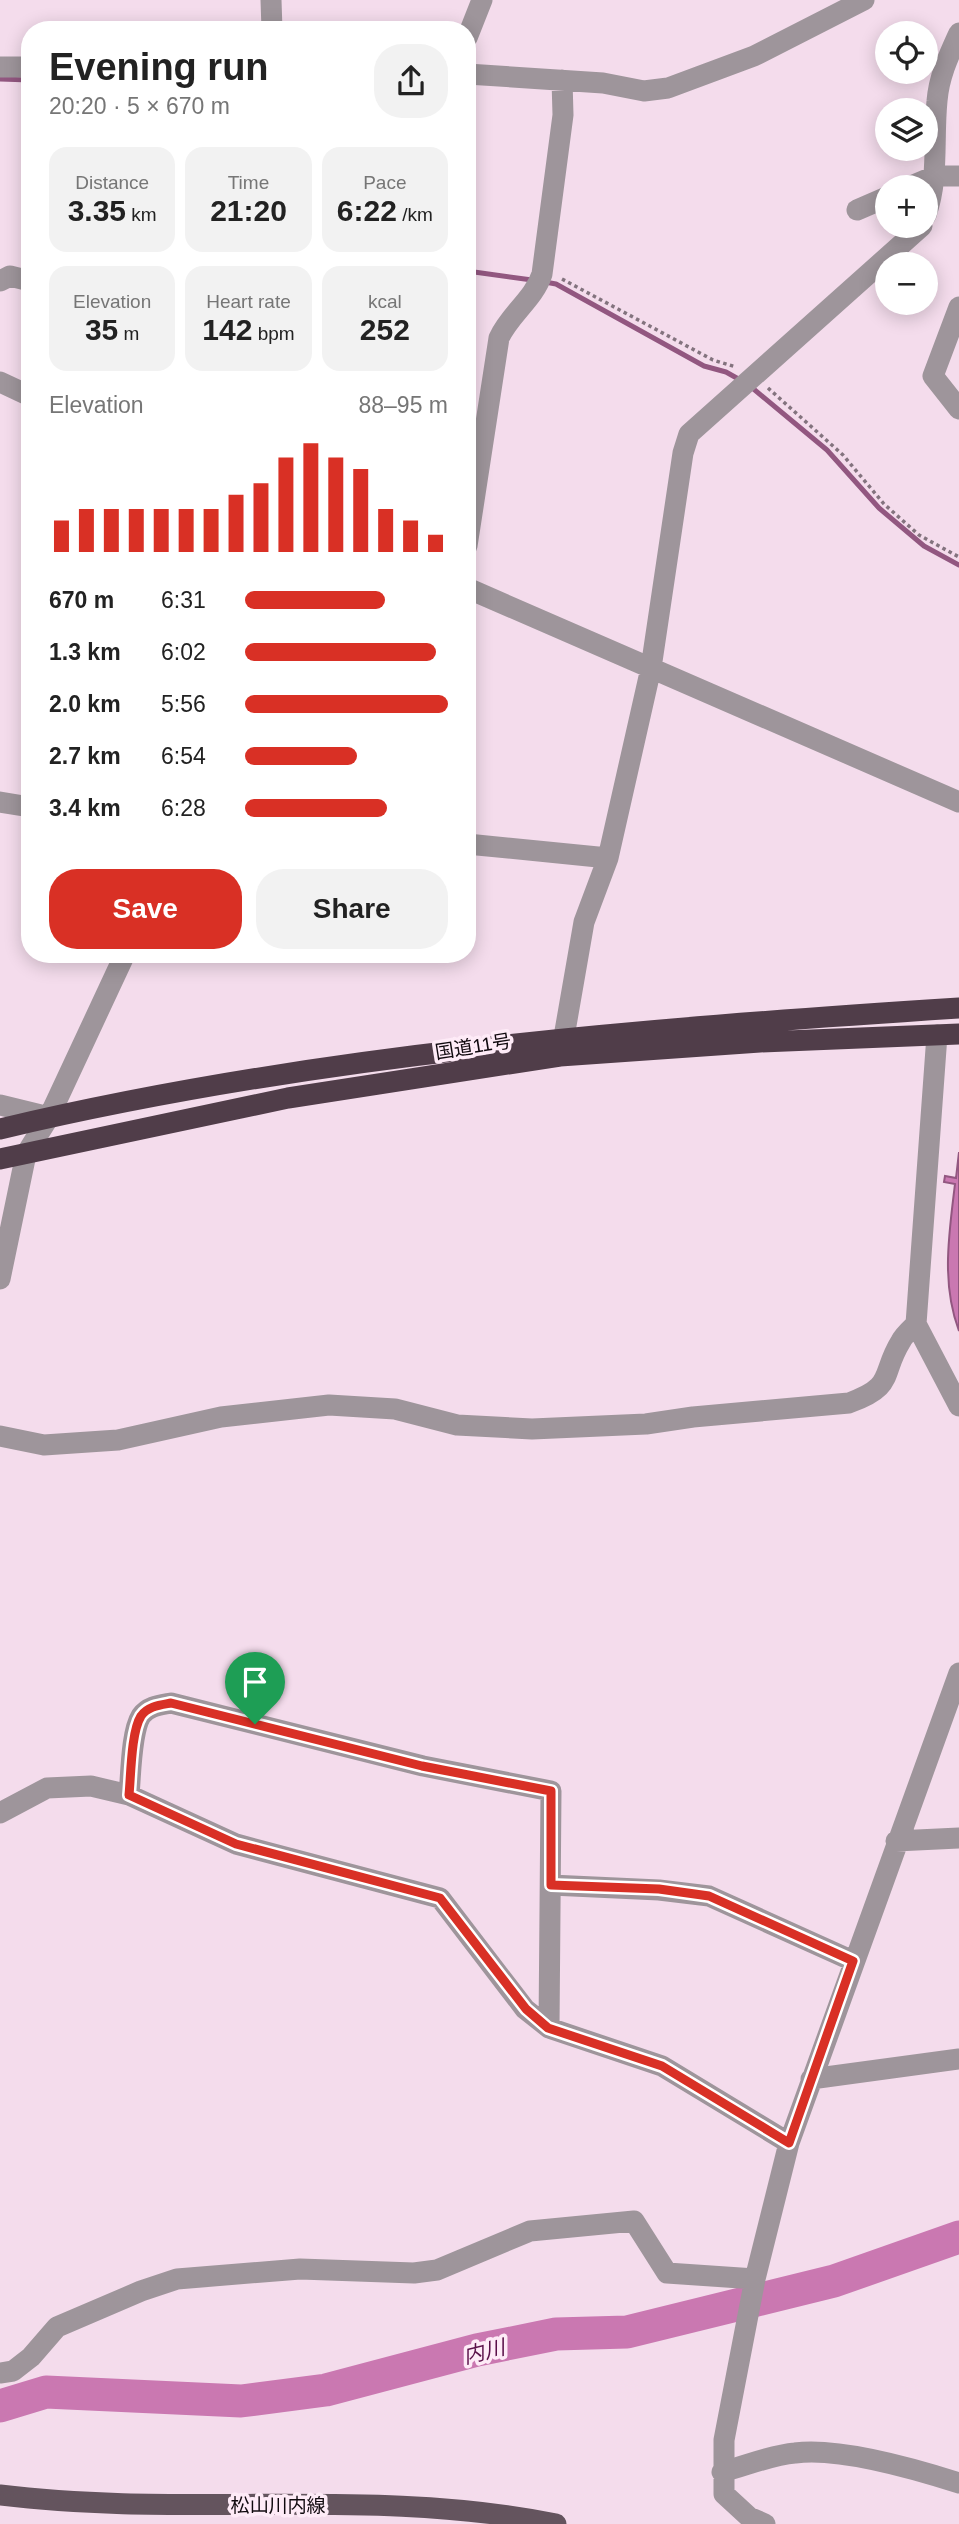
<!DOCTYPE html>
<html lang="en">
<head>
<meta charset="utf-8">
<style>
	:root { --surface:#fff; --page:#f2f2f2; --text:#222; --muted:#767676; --accent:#d93025 }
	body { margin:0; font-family:Arial,"Noto Sans JP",sans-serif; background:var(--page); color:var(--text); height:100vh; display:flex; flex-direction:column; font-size:26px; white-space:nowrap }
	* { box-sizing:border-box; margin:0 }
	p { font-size:23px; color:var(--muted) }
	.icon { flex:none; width:38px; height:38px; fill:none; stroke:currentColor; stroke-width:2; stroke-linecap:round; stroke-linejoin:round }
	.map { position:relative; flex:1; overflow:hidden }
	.panel { position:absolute; left:21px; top:21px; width:455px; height:942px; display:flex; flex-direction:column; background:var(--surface); border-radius:28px; box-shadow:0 4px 18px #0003 }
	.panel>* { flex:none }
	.controls { position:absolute; left:875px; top:21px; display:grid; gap:14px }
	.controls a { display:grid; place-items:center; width:63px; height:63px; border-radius:50%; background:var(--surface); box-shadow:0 4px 18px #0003; font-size:35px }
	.pin { position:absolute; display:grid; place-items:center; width:60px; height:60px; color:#fff; margin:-72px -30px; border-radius:50% 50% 50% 0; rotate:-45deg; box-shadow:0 0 7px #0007 }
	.pin .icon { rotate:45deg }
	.round { display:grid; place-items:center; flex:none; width:74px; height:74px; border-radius:28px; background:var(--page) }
	.overview { display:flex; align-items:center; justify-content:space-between; height:119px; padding:0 28px }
	h1 { font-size:38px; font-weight:600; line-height:52px }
	.stats { display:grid; grid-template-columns:repeat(3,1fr); gap:10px; height:119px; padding:7px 28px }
	.stats div { display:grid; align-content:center; border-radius:18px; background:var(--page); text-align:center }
	.stats b { font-size:30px; font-weight:600 }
	.stats small { font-size:19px; font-weight:400 }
	.stats p { font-size:19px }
	.chart { height:196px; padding:14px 28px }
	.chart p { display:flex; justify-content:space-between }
	.chart svg { width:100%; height:126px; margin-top:7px; stroke:var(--accent); stroke-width:6 }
	.action { display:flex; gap:14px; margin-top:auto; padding:14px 28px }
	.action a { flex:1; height:80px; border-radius:28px; background:var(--accent); color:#fff; font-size:28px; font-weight:600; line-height:80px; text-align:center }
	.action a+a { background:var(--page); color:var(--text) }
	ul { padding:0 28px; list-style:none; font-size:23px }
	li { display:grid; grid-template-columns:112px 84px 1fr; align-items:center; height:52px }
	li i { height:18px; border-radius:9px; background:var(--accent) }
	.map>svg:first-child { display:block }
	.water { fill:#ca78b1; stroke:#925780; stroke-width:2 }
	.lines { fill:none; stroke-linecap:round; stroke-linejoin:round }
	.stream { stroke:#925780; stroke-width:5 }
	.river { stroke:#ca78b1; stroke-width:33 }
	.path { stroke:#83737e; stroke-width:3.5; stroke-dasharray:3.5 3.5; stroke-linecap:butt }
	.minor { stroke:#9e959b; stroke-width:21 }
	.major { stroke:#64545e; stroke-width:21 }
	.highway { stroke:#503d49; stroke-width:21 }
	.route-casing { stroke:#fff; stroke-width:14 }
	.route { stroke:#d93025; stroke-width:9 }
	.labels { text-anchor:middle; stroke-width:7; stroke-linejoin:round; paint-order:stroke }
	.street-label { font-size:19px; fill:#10090e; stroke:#feebf7 }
	.water-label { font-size:21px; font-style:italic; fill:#5a1049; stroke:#feebf7 }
</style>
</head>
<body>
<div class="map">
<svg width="959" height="2524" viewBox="0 0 959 2524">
	<rect width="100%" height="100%" fill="#f4dcec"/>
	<!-- water -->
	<path class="water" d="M959,1152V1331C941,1283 949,1234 955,1184L944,1182L945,1176L956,1178Z"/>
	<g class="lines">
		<!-- stream -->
		<path class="stream" d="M0,79L30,80
			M467,271L532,280
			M545,282L556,284L704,366L726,372L742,381
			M750,386L827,450L879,508L924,546L959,565"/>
		<!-- river -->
		<path class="river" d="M0,2406L46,2392L241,2401L326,2390L477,2350L556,2334L627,2332L834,2281L959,2237"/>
		<!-- path -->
		<path class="path" d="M562,279L713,360L736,367
			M768,388L843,455L884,504L919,535L959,557"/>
		<!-- minor -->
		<path class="minor" d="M271,0L272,30
			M467,38L482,0
			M0,67H30
			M467,74L603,83L644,91L668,88L754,56L864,0
			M909,187L935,176H959
			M857,210L887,197
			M926,215C939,178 933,140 937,101C939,76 949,55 959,33
			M0,281L10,276L30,281
			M959,307L933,376L959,409
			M0,382L30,396
			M467,546L499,338C510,314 534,299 542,274L563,115L562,80
			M467,588L959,802
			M0,802L30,807
			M467,844L608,858
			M937,1035L916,1324L959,1406
			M561,1054L584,922L608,858L651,668L683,453L689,434L922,226
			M0,1105L49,1117
			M0,1279L26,1154L49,1117L125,954
			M0,1436L44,1445L118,1440L221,1417L329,1405L395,1409L457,1425L532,1429L646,1424L693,1417L849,1403C896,1386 880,1375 901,1341C904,1335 911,1329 916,1324
			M129,1795C131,1775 131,1732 141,1716C148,1706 160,1705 171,1703L423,1766L551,1791L549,2028
			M0,1813L47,1788L91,1786L129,1795L236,1844L440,1898L525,2009L549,2028L662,2066L789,2143
			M896,1841L959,1838
			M551,1885L659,1890L709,1896L853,1961
			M811,2079L959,2059
			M0,2373L13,2371L31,2357L57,2327L141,2291L177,2279L300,2269L414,2273L437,2270L530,2231L634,2221L667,2273L755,2279
			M722,2472C745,2466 771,2455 795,2453C840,2447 915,2469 959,2483
			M765,2524L749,2517L724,2494V2440L755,2279L789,2143L959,1673"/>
		<!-- major -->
		<path class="major" d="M0,2495C184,2518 373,2487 556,2524"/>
		<!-- highway -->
		<path class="highway" d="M0,1129C315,1054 637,1029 959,1008
			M0,1159L288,1098L560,1056L760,1042L959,1034"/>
	</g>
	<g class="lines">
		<!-- route casing -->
		<g class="route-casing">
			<path id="route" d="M171,1703L422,1766L551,1791V1885L659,1889L709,1896L853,1961L789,2143L662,2066L548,2028L526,2009L440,1898L236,1844L129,1795C131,1775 131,1732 141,1716C148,1706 160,1705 171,1703Z"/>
		</g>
		<!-- route -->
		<use href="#route" class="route"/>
	</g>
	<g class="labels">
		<!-- street labels -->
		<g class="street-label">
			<text transform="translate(473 1046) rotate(-9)" y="7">国道11号</text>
			<text x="278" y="2512">松山川内線</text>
		</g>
		<!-- water labels -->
		<g class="water-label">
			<text transform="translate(484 2352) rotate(-14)" y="7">内川</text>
		</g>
	</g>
</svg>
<div class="controls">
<a><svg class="icon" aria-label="locate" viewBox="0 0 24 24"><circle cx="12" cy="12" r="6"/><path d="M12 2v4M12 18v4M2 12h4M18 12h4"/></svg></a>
<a><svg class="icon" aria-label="layers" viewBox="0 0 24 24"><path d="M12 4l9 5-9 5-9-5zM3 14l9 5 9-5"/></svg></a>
<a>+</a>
<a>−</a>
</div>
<div class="pin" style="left:255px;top:1724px;background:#1e9e55"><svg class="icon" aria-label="arrive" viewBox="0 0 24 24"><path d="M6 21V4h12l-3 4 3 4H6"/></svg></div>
<section class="panel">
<div class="overview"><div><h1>Evening run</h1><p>20:20 · 5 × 670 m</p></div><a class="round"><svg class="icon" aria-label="share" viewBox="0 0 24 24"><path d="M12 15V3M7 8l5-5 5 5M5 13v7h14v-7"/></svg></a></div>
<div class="stats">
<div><p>Distance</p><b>3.35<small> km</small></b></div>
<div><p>Time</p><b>21:20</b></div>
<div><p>Pace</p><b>6:22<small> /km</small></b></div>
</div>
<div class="stats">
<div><p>Elevation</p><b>35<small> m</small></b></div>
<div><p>Heart rate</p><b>142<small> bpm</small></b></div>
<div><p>kcal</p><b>252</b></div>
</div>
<div class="chart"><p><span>Elevation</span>88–95 m</p>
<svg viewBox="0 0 160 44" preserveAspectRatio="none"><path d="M5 44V33M15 44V29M25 44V29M35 44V29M45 44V29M55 44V29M65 44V29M75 44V24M85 44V20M95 44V11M105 44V6M115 44V11M125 44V15M135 44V29M145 44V33M155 44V38"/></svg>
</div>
<ul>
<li><b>670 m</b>6:31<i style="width:69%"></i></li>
<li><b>1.3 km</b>6:02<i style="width:94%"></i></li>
<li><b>2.0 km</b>5:56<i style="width:100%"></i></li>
<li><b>2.7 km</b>6:54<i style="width:55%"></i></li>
<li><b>3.4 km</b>6:28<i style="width:70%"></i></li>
</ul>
<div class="action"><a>Save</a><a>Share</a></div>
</section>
</div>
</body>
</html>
